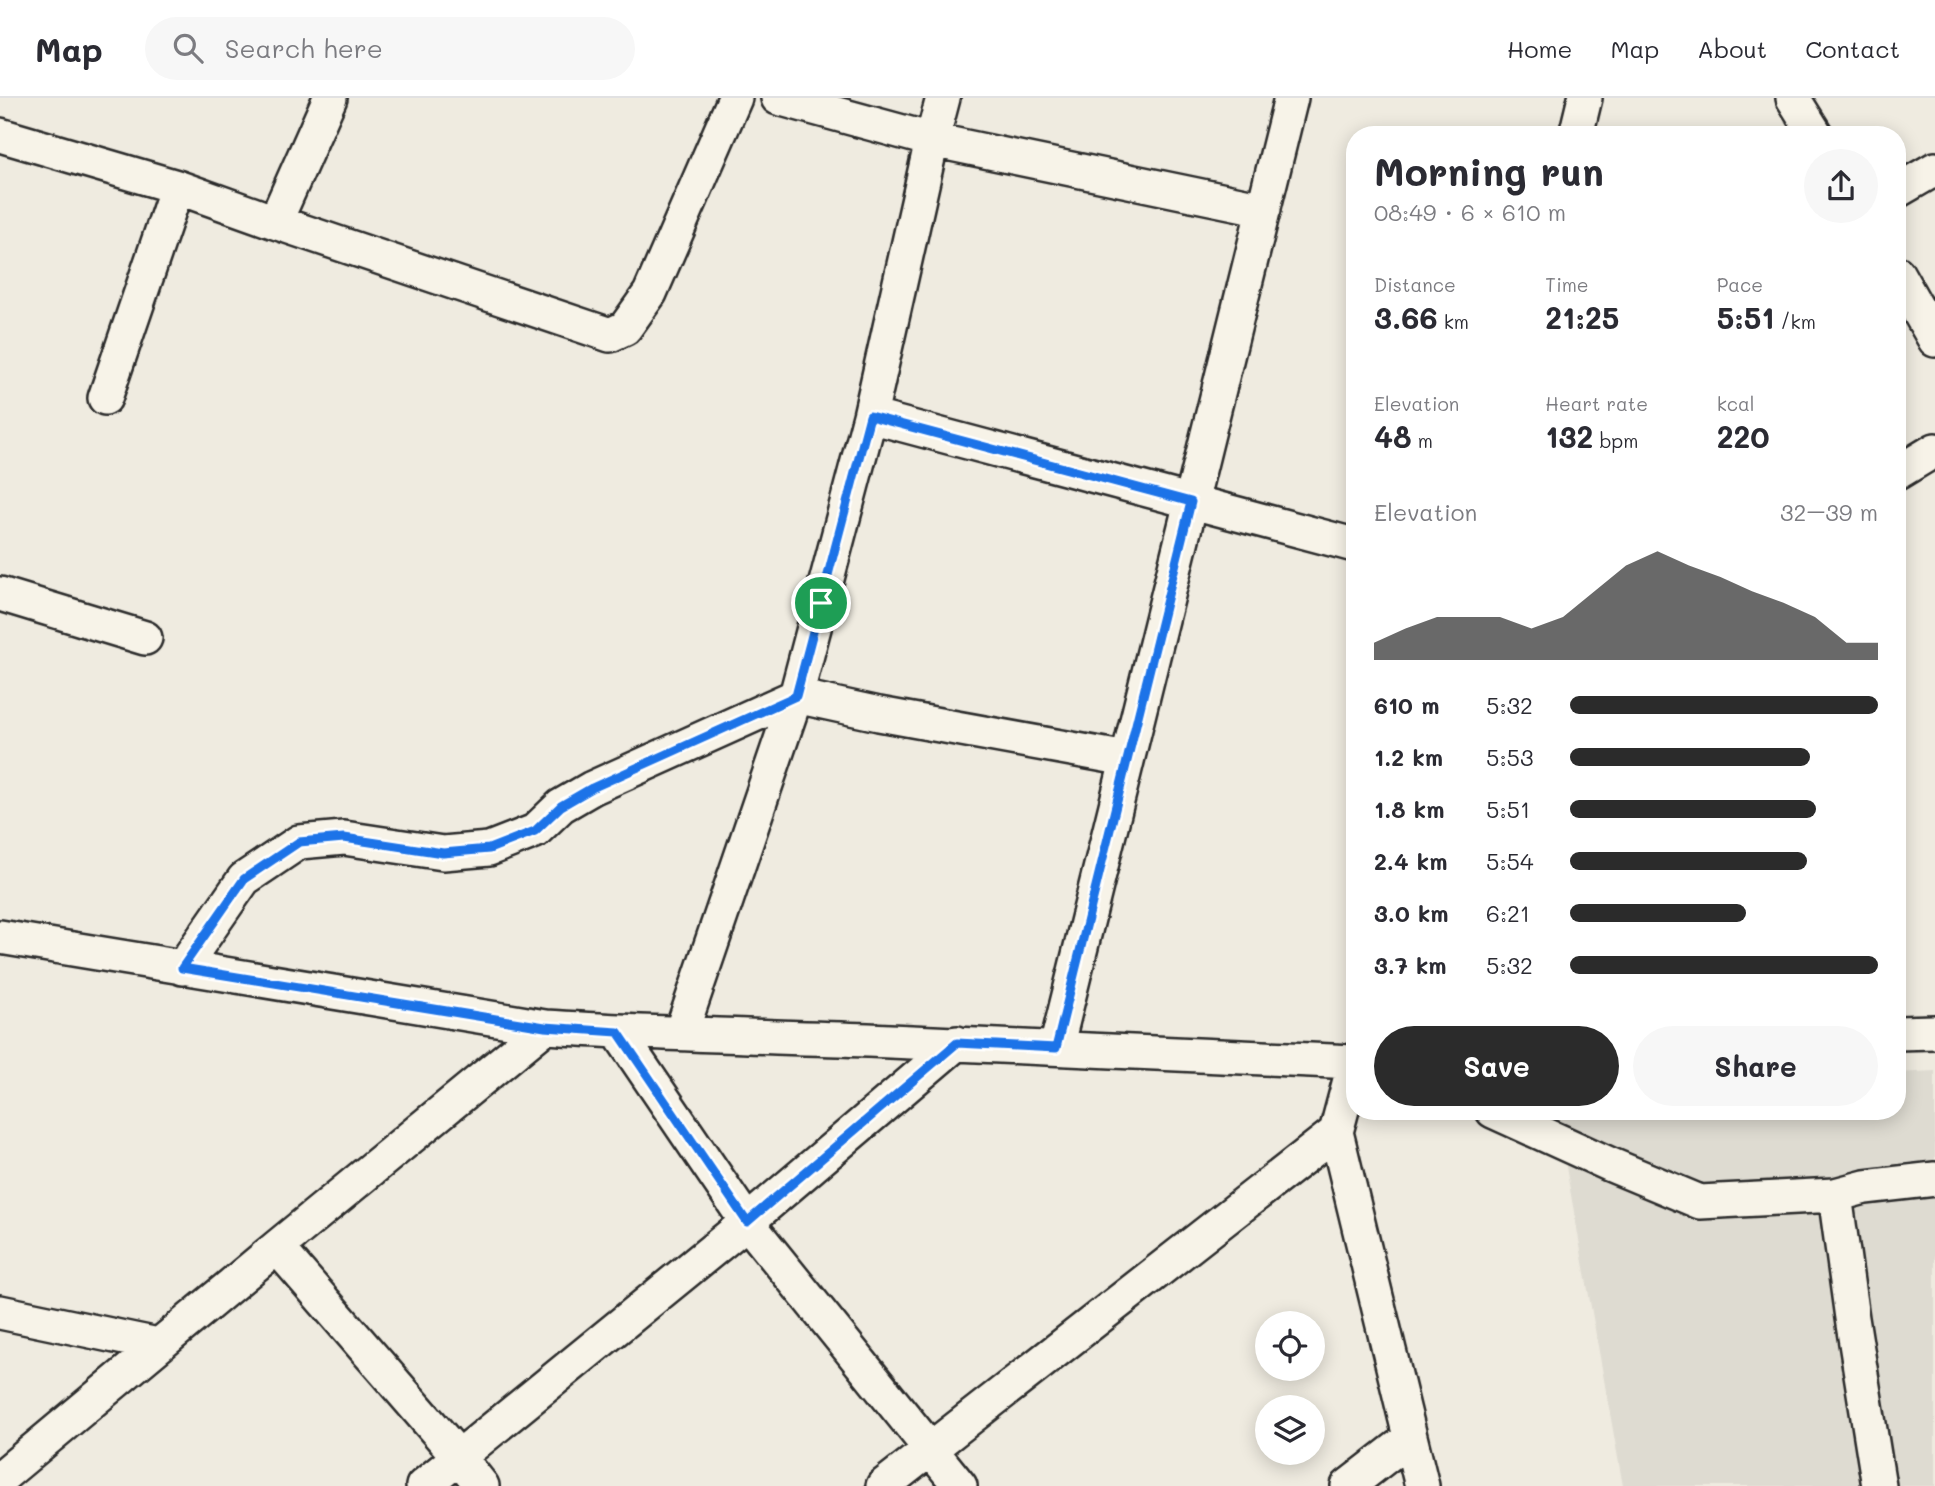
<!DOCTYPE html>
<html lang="en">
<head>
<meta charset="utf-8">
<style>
	:root { --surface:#fff; --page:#f7f7f7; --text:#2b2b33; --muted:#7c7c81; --line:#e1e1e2; --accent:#2b2b2b }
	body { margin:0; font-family:Mali,sans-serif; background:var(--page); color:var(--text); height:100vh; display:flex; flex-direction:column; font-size:26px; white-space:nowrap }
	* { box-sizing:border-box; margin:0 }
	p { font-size:23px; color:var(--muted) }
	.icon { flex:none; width:38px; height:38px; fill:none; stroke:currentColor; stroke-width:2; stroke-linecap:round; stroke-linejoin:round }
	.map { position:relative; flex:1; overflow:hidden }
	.details { position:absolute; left:1346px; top:28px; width:560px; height:994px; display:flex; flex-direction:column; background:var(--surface); border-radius:28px; box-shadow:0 4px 18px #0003 }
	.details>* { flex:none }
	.tools { position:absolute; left:1255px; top:1213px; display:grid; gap:14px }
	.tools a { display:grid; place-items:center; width:70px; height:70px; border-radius:50%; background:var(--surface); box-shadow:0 4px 18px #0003; font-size:35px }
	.pin { position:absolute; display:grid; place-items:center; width:60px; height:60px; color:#fff; margin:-30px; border:4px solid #fff; border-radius:50%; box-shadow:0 2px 7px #0007 }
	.round { display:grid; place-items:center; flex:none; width:74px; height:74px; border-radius:37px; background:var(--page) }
	.summary { display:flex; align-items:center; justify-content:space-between; height:119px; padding:0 28px }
	h1 { font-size:38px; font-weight:700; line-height:52px }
	.figures { display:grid; grid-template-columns:repeat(3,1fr); gap:10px; height:119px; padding:7px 28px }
	.figures div { display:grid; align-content:center }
	.figures b { font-size:30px; font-weight:700 }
	.figures small { font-size:19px; font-weight:400 }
	.figures p { font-size:19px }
	.chart { height:196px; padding:14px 28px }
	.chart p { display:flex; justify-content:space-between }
	.chart svg { width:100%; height:126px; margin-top:7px; fill:var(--accent); opacity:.7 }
	.button { display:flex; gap:14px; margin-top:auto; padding:14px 28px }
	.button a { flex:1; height:80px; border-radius:42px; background:var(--accent); color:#fff; font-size:28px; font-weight:700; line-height:80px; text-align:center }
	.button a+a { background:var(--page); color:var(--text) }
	ul { padding:0 28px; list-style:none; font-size:23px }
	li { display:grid; grid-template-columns:112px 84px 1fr; align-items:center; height:52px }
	li i { height:18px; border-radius:9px; background:var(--accent) }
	header { display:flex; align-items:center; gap:42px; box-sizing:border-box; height:98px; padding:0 35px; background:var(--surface); border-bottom:2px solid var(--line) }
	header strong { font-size:33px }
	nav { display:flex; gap:38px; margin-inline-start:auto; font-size:24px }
	.search { width:490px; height:63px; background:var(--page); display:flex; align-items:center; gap:18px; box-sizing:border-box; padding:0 24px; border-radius:38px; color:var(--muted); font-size:26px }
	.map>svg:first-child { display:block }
	.built { fill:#dedbd1 }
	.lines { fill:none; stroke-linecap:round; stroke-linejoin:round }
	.minor-casing { stroke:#2b2b2b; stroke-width:38 }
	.minor { stroke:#f7f3e8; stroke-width:33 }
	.route-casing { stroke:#fff; stroke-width:14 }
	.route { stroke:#1a73e8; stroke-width:9 }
</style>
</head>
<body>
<header>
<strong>Map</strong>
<div class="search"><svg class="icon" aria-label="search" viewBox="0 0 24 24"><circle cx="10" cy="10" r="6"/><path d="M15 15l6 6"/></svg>Search here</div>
<nav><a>Home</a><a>Map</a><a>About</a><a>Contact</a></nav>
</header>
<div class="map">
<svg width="1935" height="1388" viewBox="0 0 1935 1388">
	<rect width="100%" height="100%" fill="#efebe0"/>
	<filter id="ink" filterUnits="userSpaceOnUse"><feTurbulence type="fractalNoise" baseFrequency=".0143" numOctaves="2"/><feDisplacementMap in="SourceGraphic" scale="14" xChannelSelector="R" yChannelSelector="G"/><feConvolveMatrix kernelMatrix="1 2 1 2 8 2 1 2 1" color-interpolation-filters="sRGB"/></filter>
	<g filter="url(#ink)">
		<!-- built -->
		<path class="built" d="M1935,973V1388H1623L1556,1013H1897V975Z"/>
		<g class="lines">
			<!-- minor casing -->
			<g class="minor-casing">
				<path id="minor" d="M778,0L932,42L1264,111
					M1793,0L1816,37
					M0,37L177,89L275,124L330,0
					M1576,37L1585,0
					M1897,93L1935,71
					M275,124L610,237L625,230L650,195L735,0
					M1897,175L1935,242
					M105,300L177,89
					M870,318L932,42L943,0
					M1897,375L1935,352
					M0,496L145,540
					M0,839L545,929C653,936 760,938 868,942C1030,948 1192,956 1354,964
					M182,870L244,781L299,744L344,740L443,755L489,751L535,733L561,708L592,690L796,598L879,616L1127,661
					M618,934L747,1124L960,1388
					M681,935L796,598L870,318L1354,447
					M1897,935L1935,934
					M1056,950L1291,0
					M1493,1013L1609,1066L1700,1104L1835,1097L1865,1089L1935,1081
					M1336,1034L1422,1388
					M1835,1097L1852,1220L1879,1388
					M277,1149L459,1359L482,1388
					M0,1214L158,1247
					M0,1380L277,1149L545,929
					M423,1388L747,1124L957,945
					M883,1388L1336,1034L1354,967
					M1348,1388L1410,1340"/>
			</g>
			<!-- minor -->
			<use href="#minor" class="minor"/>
		</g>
	</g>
	<g class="lines" filter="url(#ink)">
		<!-- route casing -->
		<g class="route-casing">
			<path id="route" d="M870,318L1191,404L1056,950L957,945L747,1124L618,934L545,929L182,870L244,781L299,744L344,740L443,755L489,751L535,733L561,708L592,690L796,598Z"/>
		</g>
		<!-- route -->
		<use href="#route" class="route"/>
	</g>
</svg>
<div class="tools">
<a><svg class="icon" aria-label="locate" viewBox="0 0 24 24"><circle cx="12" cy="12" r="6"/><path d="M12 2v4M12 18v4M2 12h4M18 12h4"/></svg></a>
<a><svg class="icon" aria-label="layers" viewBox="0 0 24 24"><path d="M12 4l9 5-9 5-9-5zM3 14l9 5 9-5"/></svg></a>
</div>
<div class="pin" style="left:821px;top:505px;background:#1e9e55"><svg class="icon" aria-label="arrive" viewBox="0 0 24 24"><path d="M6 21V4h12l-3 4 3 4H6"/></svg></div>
<section class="details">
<div class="summary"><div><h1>Morning run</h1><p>08:49 · 6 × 610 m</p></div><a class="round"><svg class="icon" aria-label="share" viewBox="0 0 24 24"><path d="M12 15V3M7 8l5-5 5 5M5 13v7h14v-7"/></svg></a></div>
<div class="figures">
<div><p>Distance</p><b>3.66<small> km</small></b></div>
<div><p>Time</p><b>21:25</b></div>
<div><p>Pace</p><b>5:51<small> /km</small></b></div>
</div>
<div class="figures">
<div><p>Elevation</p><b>48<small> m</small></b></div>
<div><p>Heart rate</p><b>132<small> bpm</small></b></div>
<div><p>kcal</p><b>220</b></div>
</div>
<div class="chart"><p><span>Elevation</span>32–39 m</p>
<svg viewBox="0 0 160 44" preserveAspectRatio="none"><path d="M0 44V38L10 33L20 29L30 29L40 29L50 33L60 29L70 20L80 11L90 6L100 11L110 15L120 20L130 24L140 29L150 38L160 38V44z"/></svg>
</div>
<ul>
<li><b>610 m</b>5:32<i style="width:100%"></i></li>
<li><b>1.2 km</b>5:53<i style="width:78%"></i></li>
<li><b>1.8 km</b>5:51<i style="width:80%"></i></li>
<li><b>2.4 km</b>5:54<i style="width:77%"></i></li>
<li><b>3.0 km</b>6:21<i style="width:57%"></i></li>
<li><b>3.7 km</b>5:32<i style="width:100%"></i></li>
</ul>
<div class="button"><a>Save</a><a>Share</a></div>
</section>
</div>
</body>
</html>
